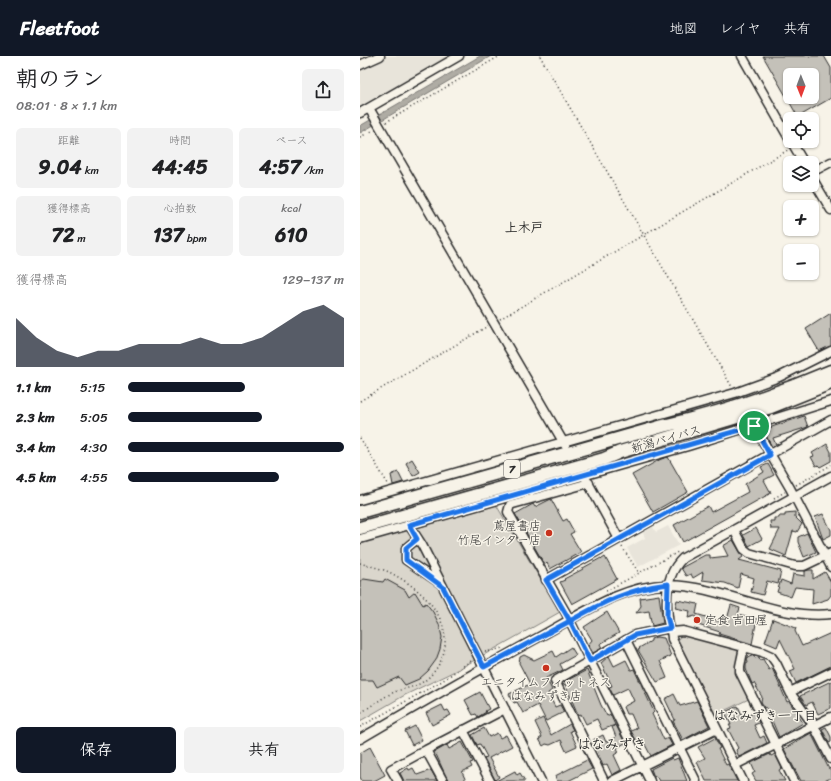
<!DOCTYPE html>
<html lang="ja">
<head>
<meta charset="utf-8">
<style>
	:root { --surface:#fff; --page:#f2f2f2; --text:#202124; --muted:#757577; --accent:#111827 }
	body { margin:0; font-family:Sriracha,"Klee One",sans-serif; background:var(--page); color:var(--text); height:100vh; display:flex; flex-direction:column; font-size:15px; white-space:nowrap }
	* { box-sizing:border-box; margin:0 }
	p { font-size:13px; color:var(--muted) }
	.icon { flex:none; width:22px; height:22px; fill:none; stroke:currentColor; stroke-width:2; stroke-linecap:round; stroke-linejoin:round }
	.map { position:relative; flex:1; overflow:hidden }
	.drawer { display:flex; flex-direction:column; background:var(--surface); width:360px }
	.drawer>* { flex:none }
	.needle { width:26px; rotate:179deg }
	.fabs { position:absolute; left:423px; top:12px; display:grid; gap:8px }
	.fabs a { display:grid; place-items:center; width:36px; height:36px; border-radius:6px; background:var(--surface); box-shadow:0 1px 3px #0004; font-size:20px }
	.pin { position:absolute; display:grid; place-items:center; width:34px; height:34px; color:#fff; margin:-17px; border:2px solid #fff; border-radius:50%; box-shadow:0 1px 4px #0007 }
	.round { display:grid; place-items:center; flex:none; width:42px; height:42px; border-radius:6px; background:var(--page) }
	.headline { display:flex; align-items:center; justify-content:space-between; height:68px; padding:0 16px }
	h1 { font-size:22px; font-weight:700; line-height:30px }
	.stats { display:grid; grid-template-columns:repeat(3,1fr); gap:6px; height:68px; padding:4px 16px }
	.stats div { display:grid; align-content:center; border-radius:6px; background:var(--page); text-align:center }
	.stats b { font-size:20px; font-weight:700 }
	.stats small { font-size:11px; font-weight:400 }
	.stats p { font-size:11px }
	.chart { height:112px; padding:8px 16px }
	.chart p { display:flex; justify-content:space-between }
	.chart svg { width:100%; height:72px; margin-top:4px; fill:var(--accent); opacity:.7 }
	.action { display:flex; gap:8px; margin-top:auto; padding:8px 16px }
	.action a { flex:1; height:46px; border-radius:6px; background:var(--accent); color:#fff; font-size:16px; font-weight:700; line-height:46px; text-align:center }
	.action a+a { background:var(--page); color:var(--text) }
	ul { padding:0 16px; list-style:none; font-size:13px }
	li { display:grid; grid-template-columns:64px 48px 1fr; align-items:center; height:30px }
	li i { height:10px; border-radius:5px; background:var(--accent) }
	header { display:flex; align-items:center; gap:24px; box-sizing:border-box; height:56px; padding:0 20px; background:var(--accent); color:#fff }
	header strong { font-size:19px }
	nav { display:flex; gap:22px; margin-inline-start:auto; font-size:14px }
	main { display:flex; flex:1; min-height:0 }
	.map>svg:first-child { display:block }
	.built { fill:#e8e4da }
	.green { fill:#dad6cc; stroke:#82807c }
	.water { fill:#afaca4; stroke:#7a7874 }
	.building { fill:#c4c1b9; stroke:#2b2b2b; fill-rule:evenodd }
	.lines { fill:none; stroke-linecap:round; stroke-linejoin:round }
	.minor-casing { stroke:#2b2b2b; stroke-width:11 }
	.highway-casing { stroke:#2b2b2b; stroke-width:15 }
	.path { stroke:#2b2b2b; stroke-width:1.5; stroke-dasharray:1 3; stroke-linecap:butt }
	.minor { stroke:#f7f3e8; stroke-width:8 }
	.highway { stroke:#f7f3e8; stroke-width:12 }
	.route-casing { stroke:#fff; stroke-width:8 }
	.route { stroke:#1a73e8; stroke-width:5 }
	.poi-dot { fill:#c8321e; stroke:#f7f3e8; stroke-width:1.5 }
	.labels { text-anchor:middle; stroke-width:3; stroke-linejoin:round; paint-order:stroke }
	.shield { fill:#f7f3e8; stroke:#686764; stroke-width:1 }
	.shield-label { font-size:11px; font-weight:bold; fill:#2b2b2b }
	.street-label { font-size:12px; fill:#2b2b2b; stroke:#f7f3e8 }
	.poi-label { font-size:12px; fill:#2b2b2b; stroke:#f7f3e8; text-anchor:end }
	.neighbourhood-label { font-size:13px; font-weight:bold; fill:#2b2b2b; stroke:#f7f3e8 }
	.quarter-label { font-size:14px; font-weight:bold; fill:#2b2b2b; stroke:#f7f3e8 }
</style>
</head>
<body>
<header>
<strong>Fleetfoot</strong>
<nav><a>地図</a><a>レイヤ</a><a>共有</a></nav>
</header>
<main>
<section class="drawer">
<div class="headline"><div><h1>朝のラン</h1><p>08:01 · 8 × 1.1 km</p></div><a class="round"><svg class="icon" aria-label="share" viewBox="0 0 24 24"><path d="M12 15V3M7 8l5-5 5 5M5 13v7h14v-7"/></svg></a></div>
<div class="stats">
<div><p>距離</p><b>9.04<small> km</small></b></div>
<div><p>時間</p><b>44:45</b></div>
<div><p>ペース</p><b>4:57<small> /km</small></b></div>
</div>
<div class="stats">
<div><p>獲得標高</p><b>72<small> m</small></b></div>
<div><p>心拍数</p><b>137<small> bpm</small></b></div>
<div><p>kcal</p><b>610</b></div>
</div>
<div class="chart"><p><span>獲得標高</span>129–137 m</p>
<svg viewBox="0 0 160 44" preserveAspectRatio="none"><path d="M0 44V14L10 26L20 34L30 38L40 34L50 34L60 30L70 30L80 30L90 26L100 30L110 30L120 26L130 18L140 10L150 6L160 14V44z"/></svg>
</div>
<ul>
<li><b>1.1 km</b>5:15<i style="width:54%"></i></li>
<li><b>2.3 km</b>5:05<i style="width:62%"></i></li>
<li><b>3.4 km</b>4:30<i style="width:100%"></i></li>
<li><b>4.5 km</b>4:55<i style="width:70%"></i></li>
</ul>
<div class="action"><a>保存</a><a>共有</a></div>
</section>
<div class="map">
<svg width="471" height="725" viewBox="0 0 471 725">
	<rect width="100%" height="100%" fill="#f7f3e8"/>
	<filter id="ink" filterUnits="userSpaceOnUse"><feTurbulence type="fractalNoise" baseFrequency=".025" numOctaves="2"/><feDisplacementMap in="SourceGraphic" scale="8" xChannelSelector="R" yChannelSelector="G"/><feConvolveMatrix kernelMatrix="1 2 1 2 8 2 1 2 1" color-interpolation-filters="sRGB"/></filter>
	<g filter="url(#ink)">
		<!-- built -->
		<path class="built" d="M0,0H90L0,53Z
			M308,470L319,489L278,511L267,492L285,482L283,477L293,471L296,476Z"/>
		<!-- green -->
		<path class="green" d="M135,447L200,556L97,614L45,639L0,665V486Z
			M323,575L384,591L380,610L393,641L351,661L315,589Z"/>
		<!-- water -->
		<path class="water" d="M120,0H131L0,77V70Z"/>
		<!-- building -->
		<path class="building" d="M403,0H464L471,12V42L438,61ZM430,19H452V41H430Z
			M471,257V290L459,295L446,273Z
			M444,360L448,371L413,382L416,389L412,391L403,374Z
			M467,388L471,396V405L460,411L458,409L456,410L451,401L454,400L452,397Z
			M308,401L328,436L293,456L272,419L301,403Z
			M52,403L60,416L53,420L46,407Z
			M408,408L414,419L404,424L411,437L323,486L314,469L348,450L351,456L388,436L385,428L404,416L401,411Z
			M38,416L43,426L33,429L31,419Z
			M191,443L203,465L207,463L214,476L210,478L221,496L190,513L187,507L185,509L155,458L173,448L175,451Z
			M435,456V461L442,468L437,476L433,475L426,500L410,493L420,473H411L410,465H414V462H419V460H425V457Z
			M463,458L471,474V479L463,483L455,461Z
			M396,472L402,483L389,490L383,479Z
			M447,477L456,496L444,501L438,486V481Z
			M373,484L383,501L379,504L421,515L418,528L407,525L403,539L391,536L394,522L381,518L378,532L365,527L342,524L343,516L333,522L331,518L326,520L321,512L345,499H350V502L368,500L363,490Z
			M245,501L257,523L212,548L200,526L205,524L204,523L223,513V512L241,502L242,503Z
			M449,514H453V523L465,516L471,526V539L468,543L452,548L453,533L435,531L431,541L417,536L421,524L431,528L433,518L445,520V515Z
			M4,523L23,526L25,523L45,534L49,541L55,536L63,549L66,547L73,556L79,568L82,581L80,593L76,604L68,615L59,623L45,629L39,621L17,631L13,624H0V525Z
			M299,539L303,567L292,570L289,555L276,557L281,550L280,542Z
			M317,544L338,548L336,558L366,567L371,549L380,552L378,558L397,563L392,588L359,578L360,576L338,569L335,560L328,562L330,555L315,552Z
			M247,556L259,577L240,588L242,592L233,597L228,589L232,584L224,571Z
			M413,563L436,572L435,575L442,590L471,577V610L436,627L430,615L435,613L420,583L417,591L405,586Z
			M296,581L304,582L311,600L300,605L307,622L297,626L278,594L280,593L279,592L291,585V583Z
			M211,591L216,599L200,608L203,614L186,622L192,634L188,637L195,651L200,649L204,656L186,665L178,649L163,657L157,646L154,647L149,638L170,628L159,607L160,601L164,599L174,604L193,595L196,601Z
			M394,599L395,602L399,601L400,604L403,603L409,614L412,612L427,646L429,645L431,648L443,667L419,681L406,651L404,652L401,645L402,641L394,627L392,628L386,613V608L388,607L387,602Z
			M249,600L254,610L266,604L271,614L274,613L294,656L292,658L304,684L308,682L312,689L291,700L282,683L277,685L275,682L271,675L277,672L271,658H266L263,651L274,645L268,632L253,639L249,631L252,630L241,607Z
			M227,614L241,649L247,660L250,658L255,669L242,674L237,663L226,668L221,658L219,659L216,654L205,628L203,629L202,627Z
			M471,625V652L458,658L452,646L446,649L440,640Z
			M120,636L129,653L125,655L126,656L118,661L116,658L113,659L105,644Z
			M314,638L320,650L337,645L349,670L323,684L313,665L315,664L305,643Z
			M82,649L85,655L88,654L91,659L72,669L66,657Z
			M378,650L383,661L394,657L399,667L394,669L400,682L404,680L407,687L379,701L376,694L378,692L368,673L371,672L369,669H371L365,656Z
			M183,662L191,679L210,668L213,674L210,675L217,690L206,695L201,684L190,689L186,688L183,690L179,683L182,681L175,666Z
			M256,669L265,687L257,692L259,696L254,699L261,714L252,719L247,708L243,710L233,684L243,679L246,686L256,681L252,671Z
			M55,670L62,684L52,689L45,675Z
			M466,671L471,681V686L469,687L462,673Z
			M124,672L129,681L137,677L140,682L146,679L152,690L129,702L139,721L135,724L124,702L127,701L120,688L117,689L112,679Z
			M451,677L469,713L471,712V722L464,725H441L424,693Z
			M355,682L360,692L358,693L366,709L368,708L377,725H346L337,706L345,702L338,691Z
			M102,686L113,706L110,707L112,711L102,716L106,725H88L75,696L87,689L89,693Z
			M10,691L25,719L14,725H2L0,721V697Z
			M410,698L411,700L415,698L422,712L419,714L425,725H396L392,718L395,716L391,707Z
			M312,702L313,704L318,702L327,725H299L296,720L294,721L291,713Z
			M227,704L232,713L208,725H197L195,720Z
			M48,712L49,714L53,712L57,719L71,714L77,725H44L40,717Z
			M155,715L157,719L160,717L165,725H136Z"/>
		<g class="lines">
			<!-- minor casing -->
			<g class="minor-casing">
				<path id="minor" d="M382,0L430,84
					M0,9L20,0
					M9,52L205,389
					M0,57L99,0
					M431,85L444,107
					M452,116L471,106
					M452,122L471,154
					M394,370L430,432L471,511
					M226,423L259,483
					M229,427L153,448L150,449L148,456L206,557L290,725
					M0,444L375,337L419,321L471,295
					M49,469L62,489L181,725
					M374,474L384,493L389,497L435,510H444L471,497
					M0,483L328,390L471,345
					M57,483L46,492V504L80,527
					M186,524L471,364
					M312,576L323,575L402,596L411,600L416,607L431,638L454,670L471,703
					M266,584L336,725
					M384,591L380,610V616L434,725
					M430,636L471,616
					M103,674L130,725
					M0,683C60,648 120,613 181,580C220,559 263,528 309,529C364,530 415,564 471,558
					M375,709L471,661
					M38,725L31,713L66,694
					M83,725L66,694L145,653
					M244,725L195,625L275,579L310,572
					M252,725L357,673
					M383,725L312,583C312,575 308,569 308,561C305,539 307,517 323,502L471,420"/>
			</g>
			<!-- highway casing -->
			<g class="highway-casing">
				<path id="highway" d="M0,456L303,370C361,357 417,338 471,315
					M0,472L244,403L260,396L411,351L471,327"/>
			</g>
			<!-- path -->
			<path class="path" d="M180,0L372,331
				M26,66L140,0
				M0,81L14,74
				M140,263L428,94
				M0,345L128,270
				M0,382L28,428
				M436,429L471,409
				M414,442L425,436
				M262,491L279,517
				M0,507C9,510 20,512 29,516C57,530 87,555 85,589C84,602 77,614 67,623C55,632 49,631 37,635C24,640 12,650 0,657
				M246,535L318,496
				M125,596L143,592
				M0,671L82,625L112,604"/>
			<!-- minor -->
			<use href="#minor" class="minor"/>
			<!-- highway -->
			<use href="#highway" class="highway"/>
		</g>
	</g>
	<g class="lines" filter="url(#ink)">
		<!-- route casing -->
		<g class="route-casing">
			<path id="route" d="M394,370L49,469L57,483L46,492V504L83,531L124,611L210,565L230,605L275,579L310,572L307,560L308,528C269,533 243,546 210,565L186,524L410,399L394,370"/>
		</g>
		<!-- route -->
		<use href="#route" class="route"/>
	</g>
	<!-- markers -->
	<g class="poi-dot">
		<circle cx="189" cy="477" r="4"/>
		<circle cx="337" cy="564" r="4"/>
		<circle cx="186" cy="612" r="4"/>
	</g>
	<g class="labels">
		<!-- shield labels -->
		<rect class="shield" x="144" y="404" width="16" height="18" rx="3"/>
		<g class="shield-label">
			<text x="152" y="417">7</text>
		</g>
		<!-- street labels -->
		<g class="street-label">
			<text transform="translate(306 383) rotate(-16)" y="4">新潟バイパス</text>
		</g>
		<!-- poi labels -->
		<g class="poi-label">
			<text x="181" y="474">蔦屋書店<tspan x="181" dy="14">竹尾インター店</tspan></text>
			<text x="345" y="568" text-anchor="start">定食 吉田屋</text>
			<text x="186" y="630" text-anchor="middle">エニタイムフィットネス<tspan x="186" dy="14">はなみずき店</tspan></text>
		</g>
		<!-- neighbourhood labels -->
		<g class="neighbourhood-label">
			<text x="164" y="176">上木戸</text>
			<text x="405" y="664">はなみずき一丁目</text>
		</g>
		<!-- quarter labels -->
		<g class="quarter-label">
			<text x="252" y="693">はなみずき</text>
		</g>
	</g>
</svg>
<div class="fabs">
<a><svg class="needle" viewBox="-14 -14 28 28"><path d="M0-13l5 13h-10z" fill="#e53935"/><path d="M0 13l5-13h-10z" fill="#757577"/></svg></a>
<a><svg class="icon" aria-label="locate" viewBox="0 0 24 24"><circle cx="12" cy="12" r="6"/><path d="M12 2v4M12 18v4M2 12h4M18 12h4"/></svg></a>
<a><svg class="icon" aria-label="layers" viewBox="0 0 24 24"><path d="M12 4l9 5-9 5-9-5zM3 14l9 5 9-5"/></svg></a>
<a>+</a>
<a>−</a>
</div>
<div class="pin" style="left:394px;top:370px;background:#1e9e55"><svg class="icon" aria-label="arrive" viewBox="0 0 24 24"><path d="M6 21V4h12l-3 4 3 4H6"/></svg></div>
</div>
</main>
</body>
</html>
